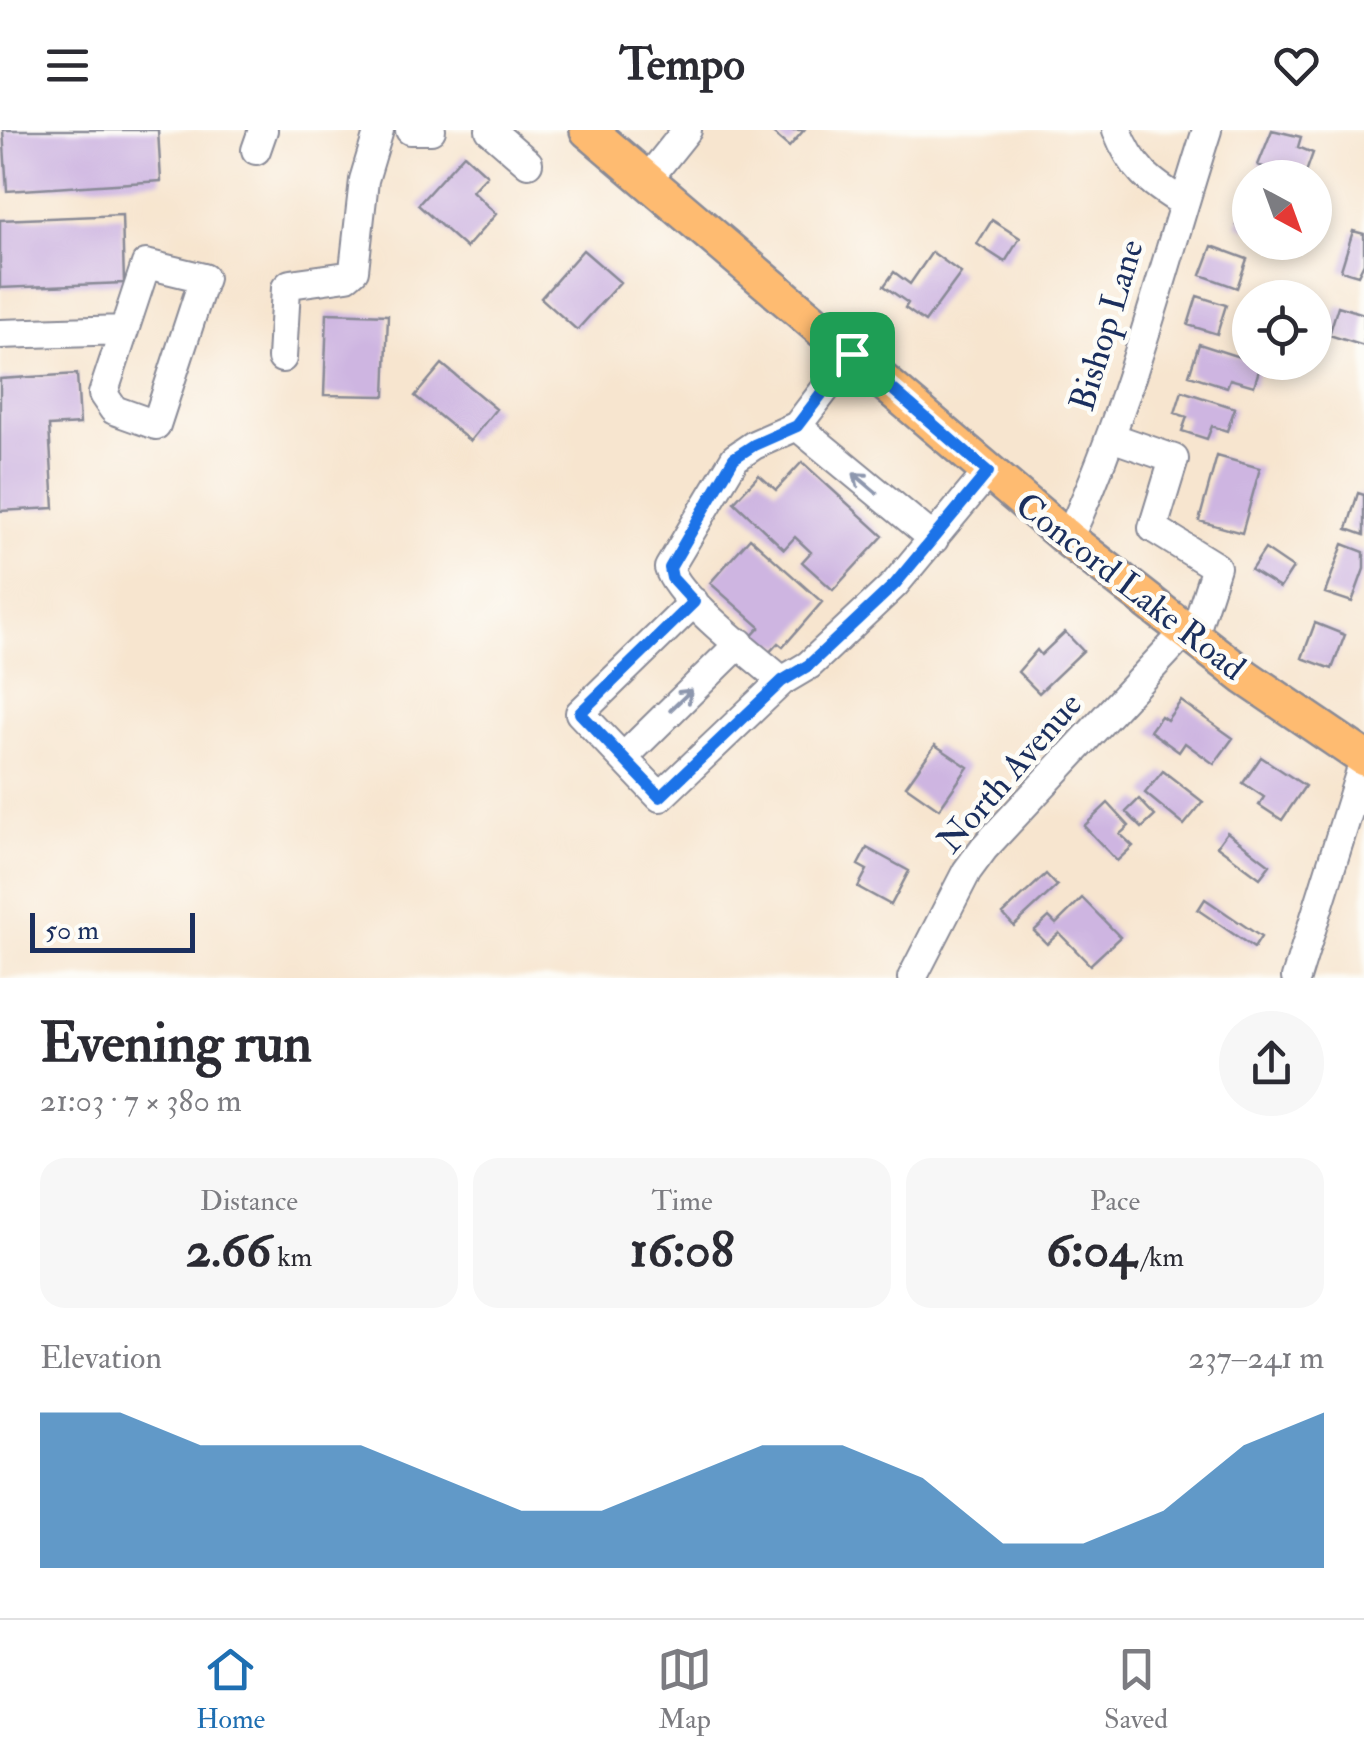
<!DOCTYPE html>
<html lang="en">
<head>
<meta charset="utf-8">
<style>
	:root { --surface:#fff; --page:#f7f7f7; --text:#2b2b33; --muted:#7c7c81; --line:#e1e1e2; --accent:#1f6fb2 }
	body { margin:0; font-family:"IM FELL Double Pica",serif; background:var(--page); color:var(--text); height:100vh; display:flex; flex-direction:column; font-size:38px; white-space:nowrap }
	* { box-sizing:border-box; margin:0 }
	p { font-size:32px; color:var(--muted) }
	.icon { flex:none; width:55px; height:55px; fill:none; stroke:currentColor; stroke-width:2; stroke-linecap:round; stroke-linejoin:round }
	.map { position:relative; height:848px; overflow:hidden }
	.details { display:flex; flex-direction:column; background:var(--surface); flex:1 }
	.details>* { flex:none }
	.needle { width:65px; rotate:139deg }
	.controls { position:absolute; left:1232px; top:30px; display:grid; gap:20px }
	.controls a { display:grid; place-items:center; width:100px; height:100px; border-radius:50%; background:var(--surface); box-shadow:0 5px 15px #0003; font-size:50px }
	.scale { position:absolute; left:30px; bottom:25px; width:165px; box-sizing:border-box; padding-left:10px; border:5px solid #1b2f5e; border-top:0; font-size:28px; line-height:35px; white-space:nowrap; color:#1b2f5e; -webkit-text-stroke:8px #fdfcf7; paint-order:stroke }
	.pin { position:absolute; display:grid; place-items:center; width:85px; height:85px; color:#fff; margin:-42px; border-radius:20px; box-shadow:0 5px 15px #0006 }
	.round { display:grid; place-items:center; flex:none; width:105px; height:105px; border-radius:52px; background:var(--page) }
	.head { display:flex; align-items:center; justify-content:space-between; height:170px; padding:0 40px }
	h1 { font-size:55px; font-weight:700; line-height:75px }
	.metrics { display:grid; grid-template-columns:repeat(3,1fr); gap:15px; height:170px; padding:10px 40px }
	.metrics div { display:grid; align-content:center; border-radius:25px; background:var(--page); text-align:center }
	.metrics b { font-size:50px; font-weight:700 }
	.metrics small { font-size:28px; font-weight:400 }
	.metrics p { font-size:28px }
	.chart { height:280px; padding:20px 40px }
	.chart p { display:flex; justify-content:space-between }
	.chart svg { width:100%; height:180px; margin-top:10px; fill:var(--accent); opacity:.7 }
	header { display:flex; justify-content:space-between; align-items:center; height:130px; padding:0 40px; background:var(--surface); font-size:45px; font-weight:700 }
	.menu { display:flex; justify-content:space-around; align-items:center; height:140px; border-top:2px solid var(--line); background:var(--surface); font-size:28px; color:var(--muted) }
	.menu a { display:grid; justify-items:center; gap:5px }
	.menu .on { color:var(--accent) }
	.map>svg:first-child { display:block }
	.building { fill:#ceb5e1 }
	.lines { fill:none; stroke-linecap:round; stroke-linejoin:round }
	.minor-casing { stroke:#898a96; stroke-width:32 }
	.major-casing { stroke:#898a96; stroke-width:40 }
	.minor { stroke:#fff; stroke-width:28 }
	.major { stroke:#febb71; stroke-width:35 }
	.oneway { stroke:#8d97ae }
	.route-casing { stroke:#fff; stroke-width:20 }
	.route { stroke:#1a73e8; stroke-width:12 }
	.labels { text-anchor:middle; stroke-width:9; stroke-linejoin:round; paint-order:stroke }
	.street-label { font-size:35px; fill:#1b2f5e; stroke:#fdfcf7 }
</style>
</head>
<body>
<header><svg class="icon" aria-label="menu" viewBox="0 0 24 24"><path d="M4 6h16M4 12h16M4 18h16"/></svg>Tempo<svg class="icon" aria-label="heart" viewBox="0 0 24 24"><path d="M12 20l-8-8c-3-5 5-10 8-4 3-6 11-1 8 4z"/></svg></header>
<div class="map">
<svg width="1364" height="848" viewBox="0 0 1364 848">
	<rect width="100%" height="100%" fill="#fdfcf7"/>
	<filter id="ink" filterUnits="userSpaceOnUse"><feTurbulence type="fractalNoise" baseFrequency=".01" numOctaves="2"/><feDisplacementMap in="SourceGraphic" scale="20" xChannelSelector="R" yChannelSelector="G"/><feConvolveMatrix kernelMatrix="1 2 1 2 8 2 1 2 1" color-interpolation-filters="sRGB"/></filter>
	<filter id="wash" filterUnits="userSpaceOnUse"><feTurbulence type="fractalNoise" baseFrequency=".0048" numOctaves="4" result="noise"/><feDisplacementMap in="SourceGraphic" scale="40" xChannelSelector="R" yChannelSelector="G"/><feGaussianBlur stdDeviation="2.25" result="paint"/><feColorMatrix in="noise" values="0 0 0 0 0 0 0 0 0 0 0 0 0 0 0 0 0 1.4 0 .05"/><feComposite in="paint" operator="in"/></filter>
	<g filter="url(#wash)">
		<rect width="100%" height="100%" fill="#f7e5cf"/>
		<g id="blocks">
			<!-- building -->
			<path class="building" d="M3,0H158L161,51L7,61Z
				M769,0H804L789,17Z
				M1272,0L1301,7L1298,17L1313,23L1304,48H1291L1258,35Z
				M464,24L487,45L472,61L496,84L466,118L418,75Z
				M1250,62V100L1237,95Z
				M122,85L124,153L0,158V90Z
				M992,90L1020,108L1005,132L977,114Z
				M1353,101L1364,104V133L1358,145L1341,140Z
				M1212,116L1247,129L1237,158L1201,145Z
				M583,120L620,152L577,200L541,168Z
				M932,122L961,143L925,192L905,178L908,173L884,156L894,142L910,154Z
				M1197,166L1226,175L1217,204L1188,195Z
				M1338,176L1364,184V216L1329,205Z
				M327,183L388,185L385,266L324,265Z
				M1199,214L1261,234L1254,256L1230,249L1227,257L1189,245Z
				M442,234L496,279L470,311L415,266Z
				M77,244L80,294L49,296L54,378L0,381V249Z
				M1182,261L1235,278L1227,301L1212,296L1207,309L1182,301L1187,287L1175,283Z
				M1217,326L1260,338L1242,403L1199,391Z
				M802,332L883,406L833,460L802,432L811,422L795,407L784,419L734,372L759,345L776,360Z
				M1358,363L1364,365V405L1347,399Z
				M750,408L822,472L783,517L778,513L765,527L747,511L760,497L710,453Z
				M1343,414L1364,422V439L1352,472L1325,463Z
				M1265,419L1293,438L1280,458L1251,440Z
				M1315,493L1345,505L1332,539L1302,528Z
				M1065,502L1083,521L1039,563L1018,542L1037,520L1041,525Z
				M1181,571L1233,608L1214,634L1185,613L1179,622L1150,601L1161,586L1167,590Z
				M935,615L968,637L939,679L906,656Z
				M1261,627L1305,656L1282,690L1259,675L1264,667L1243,653Z
				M1163,641L1203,672L1184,695L1145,663Z
				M1139,669L1155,686L1142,698L1126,682Z
				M1108,673L1129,696L1120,704L1133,716L1117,731L1084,696Z
				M1227,702L1270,735L1260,748L1217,716Z
				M867,718L909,741L891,775L858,757L867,740L858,735Z
				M1046,744L1057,756L1014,796L1003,784Z
				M1082,768L1120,807L1090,835L1059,803L1047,814L1034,801L1049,787L1056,794Z
				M1205,769L1261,807L1254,818L1198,780Z"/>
		</g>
	</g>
	<g filter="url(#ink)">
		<use href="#blocks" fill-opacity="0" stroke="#898a96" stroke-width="2.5"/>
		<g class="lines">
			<!-- minor casing -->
			<g class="minor-casing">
				<path id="minor" d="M410,0H431
					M490,0L528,33
					M1117,0C1132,38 1149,52 1184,73
					M256,20L263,0
					M647,50L687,0
					M146,134L204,148L156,295L114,280L103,264Z
					M0,204L124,200
					M282,228L286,158L290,154L347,146L354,140L364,50L379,0
					M797,296L934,409
					M1111,307L1174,329L1153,398L1216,437L1193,508
					M1068,409C1129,279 1163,137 1207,0
					M694,472L580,583L660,667L782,551L809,535L895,454L989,341
					M782,551C755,527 678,469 669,438L735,328L754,315L797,296L852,224
					M623,628L740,513
					M912,848L967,741L984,718L1185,502
					M1296,848L1364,631"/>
			</g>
			<!-- major casing -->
			<g class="major-casing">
				<path id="major" d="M588,0L1068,409L1245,547L1364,628"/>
			</g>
			<!-- minor -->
			<use href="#minor" class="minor"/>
			<!-- major -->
			<use href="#major" class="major"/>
		</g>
		<!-- one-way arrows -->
		<defs><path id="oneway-shaft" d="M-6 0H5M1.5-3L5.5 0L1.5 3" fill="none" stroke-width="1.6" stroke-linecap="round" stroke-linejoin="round" transform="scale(2.5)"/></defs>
		<g class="oneway">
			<use href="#oneway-shaft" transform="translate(865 353) rotate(-140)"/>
			<use href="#oneway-shaft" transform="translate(681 570) rotate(-44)"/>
		</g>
	</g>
	<g class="lines" filter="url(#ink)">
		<!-- route casing -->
		<g class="route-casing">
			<path id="route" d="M852,224L988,342L895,454L809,535L782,551L660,667L580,583L694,472L672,448L670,438L734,328L754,315L797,296Z"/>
		</g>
		<!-- route -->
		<use href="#route" class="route"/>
	</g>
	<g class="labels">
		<!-- street labels -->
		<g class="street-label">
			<text transform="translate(1106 195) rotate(-73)" y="12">Bishop Lane</text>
			<text transform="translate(1131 456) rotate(38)" y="12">Concord Lake Road</text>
			<text transform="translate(1009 642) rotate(-49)" y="12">North Avenue</text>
		</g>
	</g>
</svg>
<div class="controls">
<a><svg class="needle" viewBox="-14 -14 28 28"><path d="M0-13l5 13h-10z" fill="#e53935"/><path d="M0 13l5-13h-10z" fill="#7c7c81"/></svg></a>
<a><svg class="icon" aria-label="locate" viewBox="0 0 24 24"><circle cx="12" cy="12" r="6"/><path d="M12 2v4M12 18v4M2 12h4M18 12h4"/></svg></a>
</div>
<div class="scale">50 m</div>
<div class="pin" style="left:852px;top:224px;background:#1e9e55"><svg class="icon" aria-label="arrive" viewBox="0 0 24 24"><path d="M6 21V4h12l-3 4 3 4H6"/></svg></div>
</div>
<section class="details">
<div class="head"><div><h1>Evening run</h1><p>21:03 · 7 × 380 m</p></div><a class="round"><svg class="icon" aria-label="share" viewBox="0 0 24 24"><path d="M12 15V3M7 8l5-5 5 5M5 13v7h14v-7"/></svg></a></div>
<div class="metrics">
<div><p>Distance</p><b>2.66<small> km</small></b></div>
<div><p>Time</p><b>16:08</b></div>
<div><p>Pace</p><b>6:04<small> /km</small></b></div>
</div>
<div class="chart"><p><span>Elevation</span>237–241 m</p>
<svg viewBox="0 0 160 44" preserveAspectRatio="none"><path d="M0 44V6L10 6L20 14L30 14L40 14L50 22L60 30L70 30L80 22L90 14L100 14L110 22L120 38L130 38L140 30L150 14L160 6V44z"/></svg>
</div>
</section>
<nav class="menu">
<a class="on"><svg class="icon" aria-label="home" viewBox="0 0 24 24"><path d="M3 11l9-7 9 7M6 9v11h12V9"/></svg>Home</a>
<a><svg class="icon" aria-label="map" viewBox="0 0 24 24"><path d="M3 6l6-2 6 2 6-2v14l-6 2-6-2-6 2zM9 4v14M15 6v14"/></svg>Map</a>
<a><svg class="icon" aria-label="saved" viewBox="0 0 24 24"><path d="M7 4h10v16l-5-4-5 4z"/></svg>Saved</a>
</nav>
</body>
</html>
